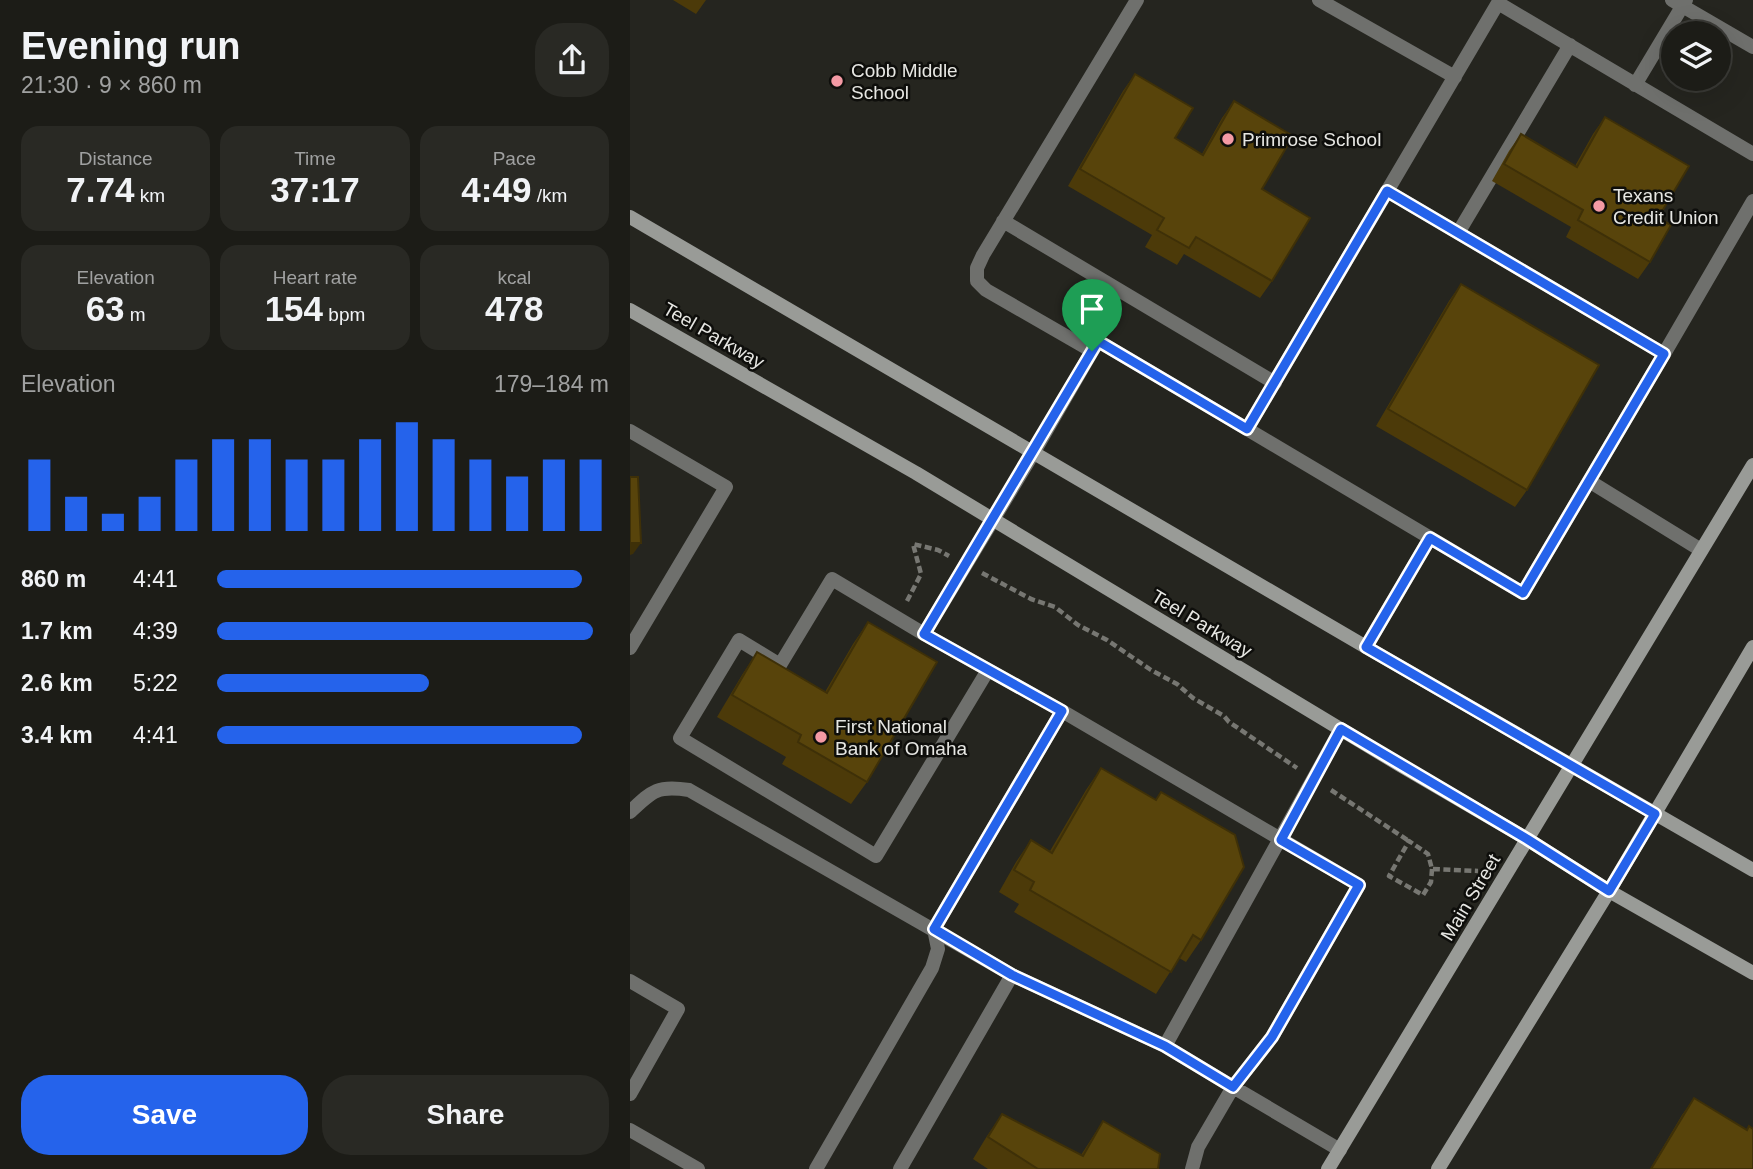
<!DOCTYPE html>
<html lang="en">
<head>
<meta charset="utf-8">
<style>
	:root { --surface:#1c1c17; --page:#292924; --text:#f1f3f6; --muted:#a0a1a1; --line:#3a3a36; --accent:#2563eb }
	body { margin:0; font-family:Helvetica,sans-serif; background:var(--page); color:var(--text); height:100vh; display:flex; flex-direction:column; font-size:26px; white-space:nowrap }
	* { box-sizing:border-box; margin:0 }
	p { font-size:23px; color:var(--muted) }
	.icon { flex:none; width:38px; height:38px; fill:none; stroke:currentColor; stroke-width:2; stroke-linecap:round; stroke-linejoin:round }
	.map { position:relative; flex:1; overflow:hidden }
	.panel { display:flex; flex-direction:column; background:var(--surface); width:630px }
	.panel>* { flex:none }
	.buttons { position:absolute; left:1031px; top:21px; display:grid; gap:14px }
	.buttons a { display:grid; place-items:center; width:70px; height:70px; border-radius:50%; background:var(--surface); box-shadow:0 7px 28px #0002,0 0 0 2px var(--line); font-size:35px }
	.pin { position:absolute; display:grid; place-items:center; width:60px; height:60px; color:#fff; margin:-72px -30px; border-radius:50% 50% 50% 0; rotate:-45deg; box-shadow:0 0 7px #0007 }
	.pin .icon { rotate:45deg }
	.round { display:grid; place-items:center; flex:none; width:74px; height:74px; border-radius:28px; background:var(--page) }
	.head { display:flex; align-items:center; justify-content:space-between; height:119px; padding:0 21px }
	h1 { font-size:38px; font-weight:600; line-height:52px }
	.metrics { display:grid; grid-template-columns:repeat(3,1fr); gap:10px; height:119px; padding:7px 21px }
	.metrics div { display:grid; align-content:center; border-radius:18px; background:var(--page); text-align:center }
	.metrics b { font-size:35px; font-weight:600 }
	.metrics small { font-size:19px; font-weight:400 }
	.metrics p { font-size:19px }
	.chart { height:196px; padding:14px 21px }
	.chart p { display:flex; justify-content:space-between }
	.chart svg { width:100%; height:126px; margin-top:7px; stroke:var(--accent); stroke-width:6 }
	.cta { display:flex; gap:14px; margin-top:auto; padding:14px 21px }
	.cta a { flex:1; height:80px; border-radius:28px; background:var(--accent); color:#fff; font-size:28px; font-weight:600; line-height:80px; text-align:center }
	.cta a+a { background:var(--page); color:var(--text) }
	ul { padding:0 21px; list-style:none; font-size:23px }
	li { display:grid; grid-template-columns:112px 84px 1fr; align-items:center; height:52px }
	li i { height:18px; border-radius:9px; background:var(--accent) }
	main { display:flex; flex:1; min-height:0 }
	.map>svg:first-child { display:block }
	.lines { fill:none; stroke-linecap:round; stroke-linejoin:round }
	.path { stroke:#777772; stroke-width:4.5; stroke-dasharray:7 3.5; stroke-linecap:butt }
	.lane { stroke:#6f706d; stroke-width:14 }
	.secondary { stroke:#999b97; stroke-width:14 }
	.wall { fill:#4c3a09 }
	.shaded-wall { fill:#3e3008 }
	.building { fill:#58440b; stroke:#3e3008; stroke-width:2 }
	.route-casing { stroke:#fff; stroke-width:14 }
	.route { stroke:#2563eb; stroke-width:9 }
	.poi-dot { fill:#f49aa4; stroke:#0e0e0b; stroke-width:2.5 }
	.labels { text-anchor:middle; stroke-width:5; stroke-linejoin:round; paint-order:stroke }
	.poi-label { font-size:19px; fill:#e7e7e3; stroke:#0e0e0b; text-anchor:start }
	.street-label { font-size:19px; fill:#e7e7e3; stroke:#0e0e0b }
</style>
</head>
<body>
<main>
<section class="panel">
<div class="head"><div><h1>Evening run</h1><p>21:30 · 9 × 860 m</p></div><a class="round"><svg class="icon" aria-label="share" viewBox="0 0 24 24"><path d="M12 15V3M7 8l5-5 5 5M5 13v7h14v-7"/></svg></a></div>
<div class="metrics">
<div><p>Distance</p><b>7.74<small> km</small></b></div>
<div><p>Time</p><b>37:17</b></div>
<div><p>Pace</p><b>4:49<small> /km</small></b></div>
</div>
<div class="metrics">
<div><p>Elevation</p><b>63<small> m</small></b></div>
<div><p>Heart rate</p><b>154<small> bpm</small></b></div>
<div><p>kcal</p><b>478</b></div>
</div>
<div class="chart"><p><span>Elevation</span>179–184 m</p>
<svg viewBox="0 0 160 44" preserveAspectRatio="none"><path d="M5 44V19M15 44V32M25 44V38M35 44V32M45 44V19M55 44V12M65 44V12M75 44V19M85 44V19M95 44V12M105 44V6M115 44V12M125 44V19M135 44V25M145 44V19M155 44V19"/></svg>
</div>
<ul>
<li><b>860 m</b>4:41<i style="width:93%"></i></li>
<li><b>1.7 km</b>4:39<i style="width:96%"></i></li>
<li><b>2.6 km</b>5:22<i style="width:54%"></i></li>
<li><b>3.4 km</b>4:41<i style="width:93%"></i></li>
</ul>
<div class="cta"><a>Save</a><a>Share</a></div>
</section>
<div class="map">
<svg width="1123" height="1169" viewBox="0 0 1123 1169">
	<rect width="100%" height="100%" fill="#25251f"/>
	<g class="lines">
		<!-- path -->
		<path class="path" d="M352,573L401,599L425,607L448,625L477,640L521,670L547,684L563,698L594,716L599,722L667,768
			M277,601L291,574L283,544L308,550L319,556
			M701,790L779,841
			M802,869L801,882L793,895L759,876L779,841L798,854L802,869L848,871"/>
		<!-- lane -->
		<path class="lane" d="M689,0L825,77
			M1042,0L1123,47
			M1005,85L1056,0
			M757,191L1034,354L893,593L617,429L868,3L1123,154
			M373,221L645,383
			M828,233L940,45
			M462,351L356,290L347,281V268L353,255L507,0
			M1034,354L1123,201
			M0,431L96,487L0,648
			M959,481L1071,550
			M294,634L404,452L468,341L617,429
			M736,647L800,538
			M358,670L246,856L50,738L109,640L150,665L202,579L294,634L432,711L729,885L642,1037L603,1087L535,1046L382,975
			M0,812C22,791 27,785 59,790L382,975L270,1169
			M0,981L48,1009L0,1094
			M535,1046L711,729
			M0,1130L68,1169
			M186,1169L302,968L308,949L304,929L432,711
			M562,1169L568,1147L603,1087L710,1150"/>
		<!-- secondary -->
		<path class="secondary" d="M0,217L736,647L1123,870
			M0,310L286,473L770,765L897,839L979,891L1123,973
			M698,1169L1123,465
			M808,1169L979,891L1123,647"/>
	</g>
	<!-- wall -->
	<path class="wall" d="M43,0H76L66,14Z
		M505,74L545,138L572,154L592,118L604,101L632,189L642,281L630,298L554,254L547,265L515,247L522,235L438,186L493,91Z
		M975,117L1028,218L1020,262L1008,279L936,237L941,227L862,181L879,151L891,134L945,166L963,134Z
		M831,284L897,490L885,507L746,426L819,301Z
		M238,622L237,782L221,804L152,764L156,757L87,717L112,675L127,652L195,692L223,644Z
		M471,768L526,800L531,792L571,940L556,962L549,958L526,994L384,912L389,904L369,892L386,862L401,840L420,851L456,790Z
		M1064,1098L1116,1130L1123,1169H1020L1052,1115Z
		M372,1114L451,1155L473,1121L528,1169H358L343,1159L357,1136Z"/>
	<!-- shaded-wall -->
	<path class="shaded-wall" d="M0,543H11L3,554L0,555Z"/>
	<!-- building -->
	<path class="building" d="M505,74L563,108L545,138L573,155L604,101L663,136L632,189L680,218L642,281L566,237L559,248L527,230L534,218L450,169Z
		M975,117L1059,166L1028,218L1041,225L1020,262L948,220L953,210L874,164L891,134L947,167Z
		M831,284L969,365L897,490L758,409Z
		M0,477H8L11,543H0Z
		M238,622L307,662L237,782L168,742L171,735L102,695L127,652L197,693Z
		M471,768L526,800L531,792L605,835L614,867L571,940L563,935L541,972L400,890L404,882L384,870L401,840L422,853Z
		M1064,1098L1117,1130L1119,1126L1123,1129V1169H1021Z
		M372,1114L453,1156L473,1121L530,1154L528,1169H408L358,1137Z"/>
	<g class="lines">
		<!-- route casing -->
		<g class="route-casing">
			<path id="route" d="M757,191L1034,354L893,593L800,538L736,647L1025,814L979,891L897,839L711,729L651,840L729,885L642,1037L603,1087L535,1046L382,975L304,929L432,711L294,634L468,341L617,429Z"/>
		</g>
		<!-- route -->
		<use href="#route" class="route"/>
	</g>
	<!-- markers -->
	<g class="poi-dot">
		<circle cx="207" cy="81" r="7"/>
		<circle cx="598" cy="139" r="7"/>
		<circle cx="969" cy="206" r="7"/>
		<circle cx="191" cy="737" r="7"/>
	</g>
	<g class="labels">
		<!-- poi labels -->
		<g class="poi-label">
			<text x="221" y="77">Cobb Middle<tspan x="221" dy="22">School</tspan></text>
			<text x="612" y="146">Primrose School</text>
			<text x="983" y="202">Texans<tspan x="983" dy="22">Credit Union</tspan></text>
			<text x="205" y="733">First National<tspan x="205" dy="22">Bank of Omaha</tspan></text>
		</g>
		<!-- street labels -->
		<g class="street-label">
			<text transform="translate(84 335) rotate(30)" y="7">Teel Parkway</text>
			<text transform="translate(572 623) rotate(31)" y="7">Teel Parkway</text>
			<text transform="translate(840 897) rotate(-59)" y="7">Main Street</text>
		</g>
	</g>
</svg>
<div class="buttons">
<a><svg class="icon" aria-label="layers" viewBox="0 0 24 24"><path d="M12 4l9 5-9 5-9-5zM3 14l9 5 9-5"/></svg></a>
</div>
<div class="pin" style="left:462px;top:351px;background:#1e9e55"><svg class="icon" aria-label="arrive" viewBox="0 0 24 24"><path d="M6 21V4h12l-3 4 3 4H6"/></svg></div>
</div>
</main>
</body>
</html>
